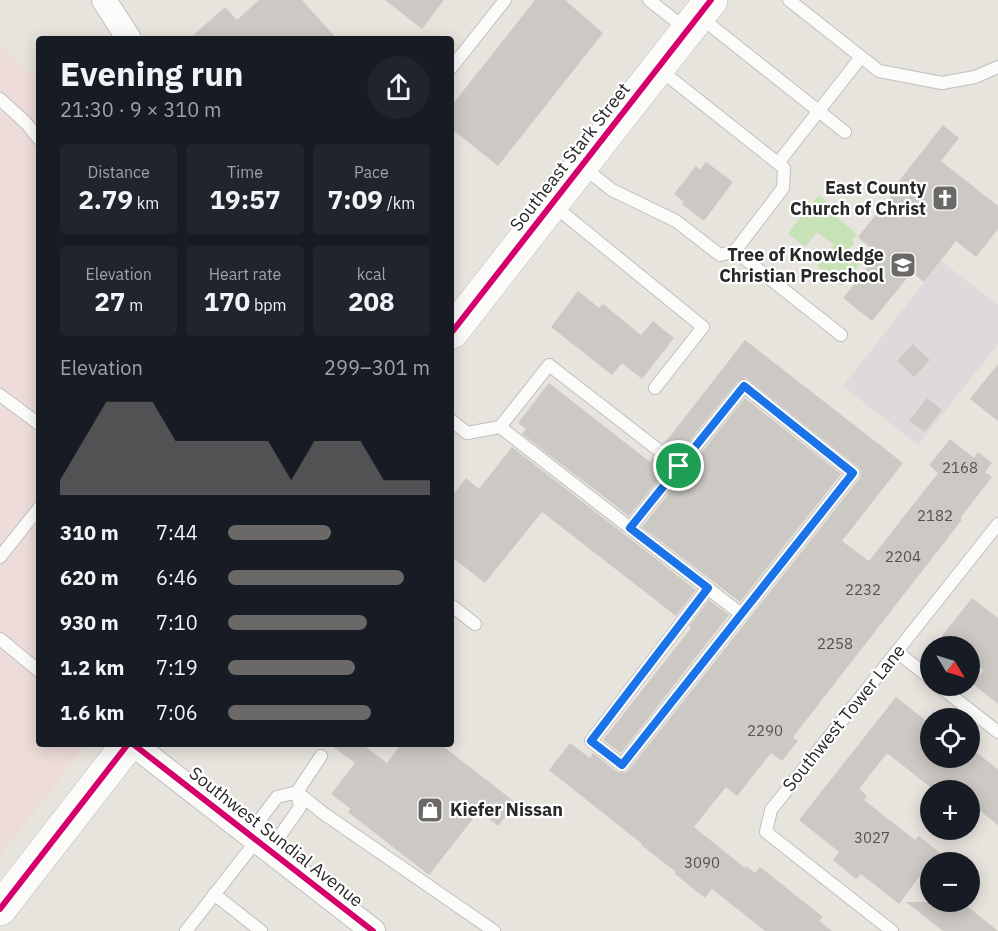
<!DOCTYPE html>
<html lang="en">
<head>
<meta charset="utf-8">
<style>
	:root { --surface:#171b24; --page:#20242c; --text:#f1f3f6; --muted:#9ea1a6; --accent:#6b6967 }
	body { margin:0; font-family:"IBM Plex Sans",sans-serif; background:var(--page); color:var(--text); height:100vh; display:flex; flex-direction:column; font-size:22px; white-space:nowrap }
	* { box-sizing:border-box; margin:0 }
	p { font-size:20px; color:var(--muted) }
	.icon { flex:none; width:33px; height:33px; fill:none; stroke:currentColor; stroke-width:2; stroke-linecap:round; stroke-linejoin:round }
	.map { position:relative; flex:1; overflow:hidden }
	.drawer { position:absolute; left:36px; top:36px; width:418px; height:711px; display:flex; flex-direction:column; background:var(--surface); border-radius:6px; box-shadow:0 3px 15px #0003 }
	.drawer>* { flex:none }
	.needle { width:39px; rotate:128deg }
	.fabs { position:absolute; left:920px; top:636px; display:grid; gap:12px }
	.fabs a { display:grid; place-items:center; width:60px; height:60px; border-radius:50%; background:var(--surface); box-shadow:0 3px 15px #0003; font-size:30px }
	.pin { position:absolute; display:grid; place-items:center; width:51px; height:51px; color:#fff; margin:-26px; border:3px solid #fff; border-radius:50%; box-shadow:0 2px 6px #0007 }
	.round { display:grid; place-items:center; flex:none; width:63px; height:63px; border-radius:32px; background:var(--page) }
	.overview { display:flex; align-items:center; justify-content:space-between; height:102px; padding:0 24px }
	h1 { font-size:33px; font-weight:700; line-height:45px }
	.figures { display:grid; grid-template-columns:repeat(3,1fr); gap:9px; height:102px; padding:6px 24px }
	.figures div { display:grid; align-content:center; border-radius:6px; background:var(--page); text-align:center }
	.figures b { font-size:26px; font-weight:700 }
	.figures small { font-size:16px; font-weight:400 }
	.figures p { font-size:16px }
	.chart { height:168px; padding:12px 24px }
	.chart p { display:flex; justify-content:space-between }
	.chart svg { width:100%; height:108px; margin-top:6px; fill:var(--accent); opacity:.7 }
	ul { padding:0 24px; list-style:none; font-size:20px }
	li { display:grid; grid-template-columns:96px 72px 1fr; align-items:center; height:45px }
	li i { height:15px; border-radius:8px; background:var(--accent) }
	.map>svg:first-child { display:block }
	.industrial { fill:#dedadc }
	.medical { fill:#eddcd9 }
	.green { fill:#c7e2b5 }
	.building { fill:#ccc9c4 }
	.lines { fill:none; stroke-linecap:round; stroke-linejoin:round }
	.lane-casing { stroke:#c0bfbf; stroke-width:14 }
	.street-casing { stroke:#c0bfbf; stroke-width:26 }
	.secondary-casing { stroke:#c0bfbf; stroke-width:34 }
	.lane { stroke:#fbfbfa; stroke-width:12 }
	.street { stroke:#fbfbfa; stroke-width:24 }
	.secondary { stroke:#fbfbfa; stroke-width:33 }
	.cycleway-casing { stroke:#fff; stroke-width:10 }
	.cycleway { stroke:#d6006c; stroke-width:6 }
	.route-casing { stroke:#fff; stroke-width:12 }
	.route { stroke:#1a73e8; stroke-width:8 }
	.labels { text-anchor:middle; stroke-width:4.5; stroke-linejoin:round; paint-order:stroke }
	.number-label { font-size:15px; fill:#535251 }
	.street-label { font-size:18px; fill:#282828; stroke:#fff }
	.poi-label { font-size:18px; font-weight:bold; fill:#282828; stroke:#fff; text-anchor:end }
</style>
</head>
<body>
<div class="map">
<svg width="998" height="931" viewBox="0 0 998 931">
	<rect width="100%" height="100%" fill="#e7e3dd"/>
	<!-- industrial -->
	<path class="industrial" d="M941,261L998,305V344L918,445L843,386Z"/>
	<!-- medical -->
	<path class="medical" d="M0,47L39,79V744H87L0,855Z"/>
	<!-- green -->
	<path class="green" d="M819,195L832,206L829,211L857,234L852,240L854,243L846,253L860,264L842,286L817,266L834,245L817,232L805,247L788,233Z"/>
	<!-- building -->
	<path class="building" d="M259,0H302L337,39H189L225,7L237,20Z
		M385,0H444L422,29Z
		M535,0H565L603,33L498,166L452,129V105Z
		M943,125L959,138L941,161L998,206V229L976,257L956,241L924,282L912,272L872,321L843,298L878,254L858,237L894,192L892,190Z
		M706,162L733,182L704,221L682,204L684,202L674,194L696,166L700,170Z
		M578,291L599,308L603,304L641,335L653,321L674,338L642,379L622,363L612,375L551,327Z
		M745,340L903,463L842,541L869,561L938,473L929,465L950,439L974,458L978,452L992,463L985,472L992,477L961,517V521L793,737L798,741L782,761L771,753L737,796L726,787L694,827L745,868L746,866L755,873L760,867L823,917L819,921L832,931H765L712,889L705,898L675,874L676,872L641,845L642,844L549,770L570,743L590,758L593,753L617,772L625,773L628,771L860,478L861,471L858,467L746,378L738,381L678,455L664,444Z
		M913,344L930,360L914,377L897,361Z
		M998,364V421L970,399Z
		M549,383L650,462L654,457L668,468L629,516L522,434L526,429L518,423Z
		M745,398L841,474L740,602L642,527Z
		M927,398L942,410L925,432L909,421Z
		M512,447L696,590L676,616L542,512L485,583L452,557V496L466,478L479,489Z
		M972,598L998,618V704L973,684L984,670L969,658V646H934Z
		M709,600L729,615L621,753L603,740L691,628L689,626Z
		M896,697L930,724V758H969V747L998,769V825L969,802V790H934L887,753L859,789L867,796L864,800L915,840L919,836L940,853L930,862L899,904L861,874L856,879L833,860L839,852L799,820Z
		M329,744H362L387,763L401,744H440L516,803L498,826L479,811L429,875L348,812L351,809L331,794L355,763Z
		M906,902H962L998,931H943Z"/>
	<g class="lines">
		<!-- lane casing -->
		<g class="lane-casing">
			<path id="lane" d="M649,0L686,29
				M789,0L879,71L942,83L975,77L998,67
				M700,17L845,132
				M452,67L505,0
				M0,99L26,123L39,139
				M778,163L861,57
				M583,167L612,190L676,221L720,255L735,251L783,188L784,168L659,69
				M553,205L703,327L655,388
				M735,251L841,335
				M0,395L39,424
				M452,421L467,433L500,427L741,614L853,473L744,386L630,528
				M500,427L549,365L679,466
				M0,557L39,508
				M708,588L591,741L622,765L741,614
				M452,606L475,624
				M0,639L39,671
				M897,652L930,678
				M939,686L998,732
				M321,756L297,792L323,813L494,931
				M249,834L277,797L297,792L300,807L270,850
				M214,894L261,931
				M186,931L257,840
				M892,931L766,832L771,810L998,524"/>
		</g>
		<!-- street casing -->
		<g class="street-casing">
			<path id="street" d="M104,0L129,39
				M133,744L373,931"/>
		</g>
		<!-- secondary casing -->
		<g class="secondary-casing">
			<path id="secondary" d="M452,332L711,0
				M0,909L128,744"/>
		</g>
		<!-- lane -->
		<use href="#lane" class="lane"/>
		<!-- street -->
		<use href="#street" class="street"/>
		<!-- secondary -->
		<use href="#secondary" class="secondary"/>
		<!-- cycleway casing -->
		<g class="cycleway-casing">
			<path id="cycleway" d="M452,332L711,0
				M133,744L373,931
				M0,909L128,744"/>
		</g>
		<!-- cycleway -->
		<use href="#cycleway" class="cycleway"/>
	</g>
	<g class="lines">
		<!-- route casing -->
		<g class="route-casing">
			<path id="route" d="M744,386L853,473L622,765L591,741L708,588L630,528Z"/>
		</g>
		<!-- route -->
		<use href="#route" class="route"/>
	</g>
	<!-- icons -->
	<defs>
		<g id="church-square" transform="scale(1.35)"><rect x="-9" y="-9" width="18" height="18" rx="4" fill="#6b6967" stroke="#fff"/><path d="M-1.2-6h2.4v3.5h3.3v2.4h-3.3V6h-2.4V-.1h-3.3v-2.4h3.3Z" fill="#fff"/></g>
		<g id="school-square" transform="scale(1.35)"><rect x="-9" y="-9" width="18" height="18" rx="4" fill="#6b6967" stroke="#fff"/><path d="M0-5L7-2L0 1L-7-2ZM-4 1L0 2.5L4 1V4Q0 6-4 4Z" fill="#fff"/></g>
		<g id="shop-square" transform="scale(1.35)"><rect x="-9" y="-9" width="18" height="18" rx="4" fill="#6b6967" stroke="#fff"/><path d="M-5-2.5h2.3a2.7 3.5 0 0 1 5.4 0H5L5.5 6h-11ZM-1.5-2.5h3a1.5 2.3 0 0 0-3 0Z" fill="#fff"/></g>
	</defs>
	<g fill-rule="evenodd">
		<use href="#church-square" x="945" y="198"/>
		<use href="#school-square" x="903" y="265"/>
		<use href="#shop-square" x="430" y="810"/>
	</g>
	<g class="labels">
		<!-- number labels -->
		<g class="number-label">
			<text x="960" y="473">2168</text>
			<text x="935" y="521">2182</text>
			<text x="903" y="562">2204</text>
			<text x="863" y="595">2232</text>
			<text x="835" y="649">2258</text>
			<text x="765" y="736">2290</text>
			<text x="872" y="843">3027</text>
			<text x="702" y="868">3090</text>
		</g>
		<!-- street labels -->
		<g class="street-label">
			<text transform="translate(570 157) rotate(-52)" y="6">Southeast Stark Street</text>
			<text transform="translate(844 718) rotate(-51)" y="6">Southwest Tower Lane</text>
			<text transform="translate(276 837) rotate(38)" y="6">Southwest Sundial Avenue</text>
		</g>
		<!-- poi labels -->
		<g class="poi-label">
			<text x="926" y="194">East County<tspan x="926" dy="21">Church of Christ</tspan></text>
			<text x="884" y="261">Tree of Knowledge<tspan x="884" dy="21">Christian Preschool</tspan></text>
			<text x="450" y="816" text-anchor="start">Kiefer Nissan</text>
		</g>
	</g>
</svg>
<div class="fabs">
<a><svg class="needle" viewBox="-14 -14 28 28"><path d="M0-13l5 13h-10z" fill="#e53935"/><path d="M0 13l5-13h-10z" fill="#9ea1a6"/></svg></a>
<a><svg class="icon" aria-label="locate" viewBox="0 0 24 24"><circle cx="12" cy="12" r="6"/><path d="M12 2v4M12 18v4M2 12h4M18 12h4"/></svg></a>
<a>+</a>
<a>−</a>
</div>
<div class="pin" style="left:679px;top:466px;background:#1e9e55"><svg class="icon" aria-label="arrive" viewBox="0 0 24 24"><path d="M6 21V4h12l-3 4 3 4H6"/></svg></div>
<section class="drawer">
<div class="overview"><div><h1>Evening run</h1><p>21:30 · 9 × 310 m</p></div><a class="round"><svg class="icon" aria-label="share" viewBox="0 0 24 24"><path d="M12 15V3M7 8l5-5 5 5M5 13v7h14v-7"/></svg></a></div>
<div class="figures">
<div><p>Distance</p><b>2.79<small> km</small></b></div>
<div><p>Time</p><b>19:57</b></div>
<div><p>Pace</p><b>7:09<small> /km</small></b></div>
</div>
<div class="figures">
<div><p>Elevation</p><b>27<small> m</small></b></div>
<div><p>Heart rate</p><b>170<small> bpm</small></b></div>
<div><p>kcal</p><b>208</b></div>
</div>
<div class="chart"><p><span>Elevation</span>299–301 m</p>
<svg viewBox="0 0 160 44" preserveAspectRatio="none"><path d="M0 44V38L10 22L20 6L30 6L40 6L50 22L60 22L70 22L80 22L90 22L100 38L110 22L120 22L130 22L140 38L150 38L160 38V44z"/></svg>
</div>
<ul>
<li><b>310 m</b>7:44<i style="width:51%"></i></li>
<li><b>620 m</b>6:46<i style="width:87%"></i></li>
<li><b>930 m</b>7:10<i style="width:69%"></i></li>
<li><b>1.2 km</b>7:19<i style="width:63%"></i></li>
<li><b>1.6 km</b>7:06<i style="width:71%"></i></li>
</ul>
</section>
</div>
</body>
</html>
